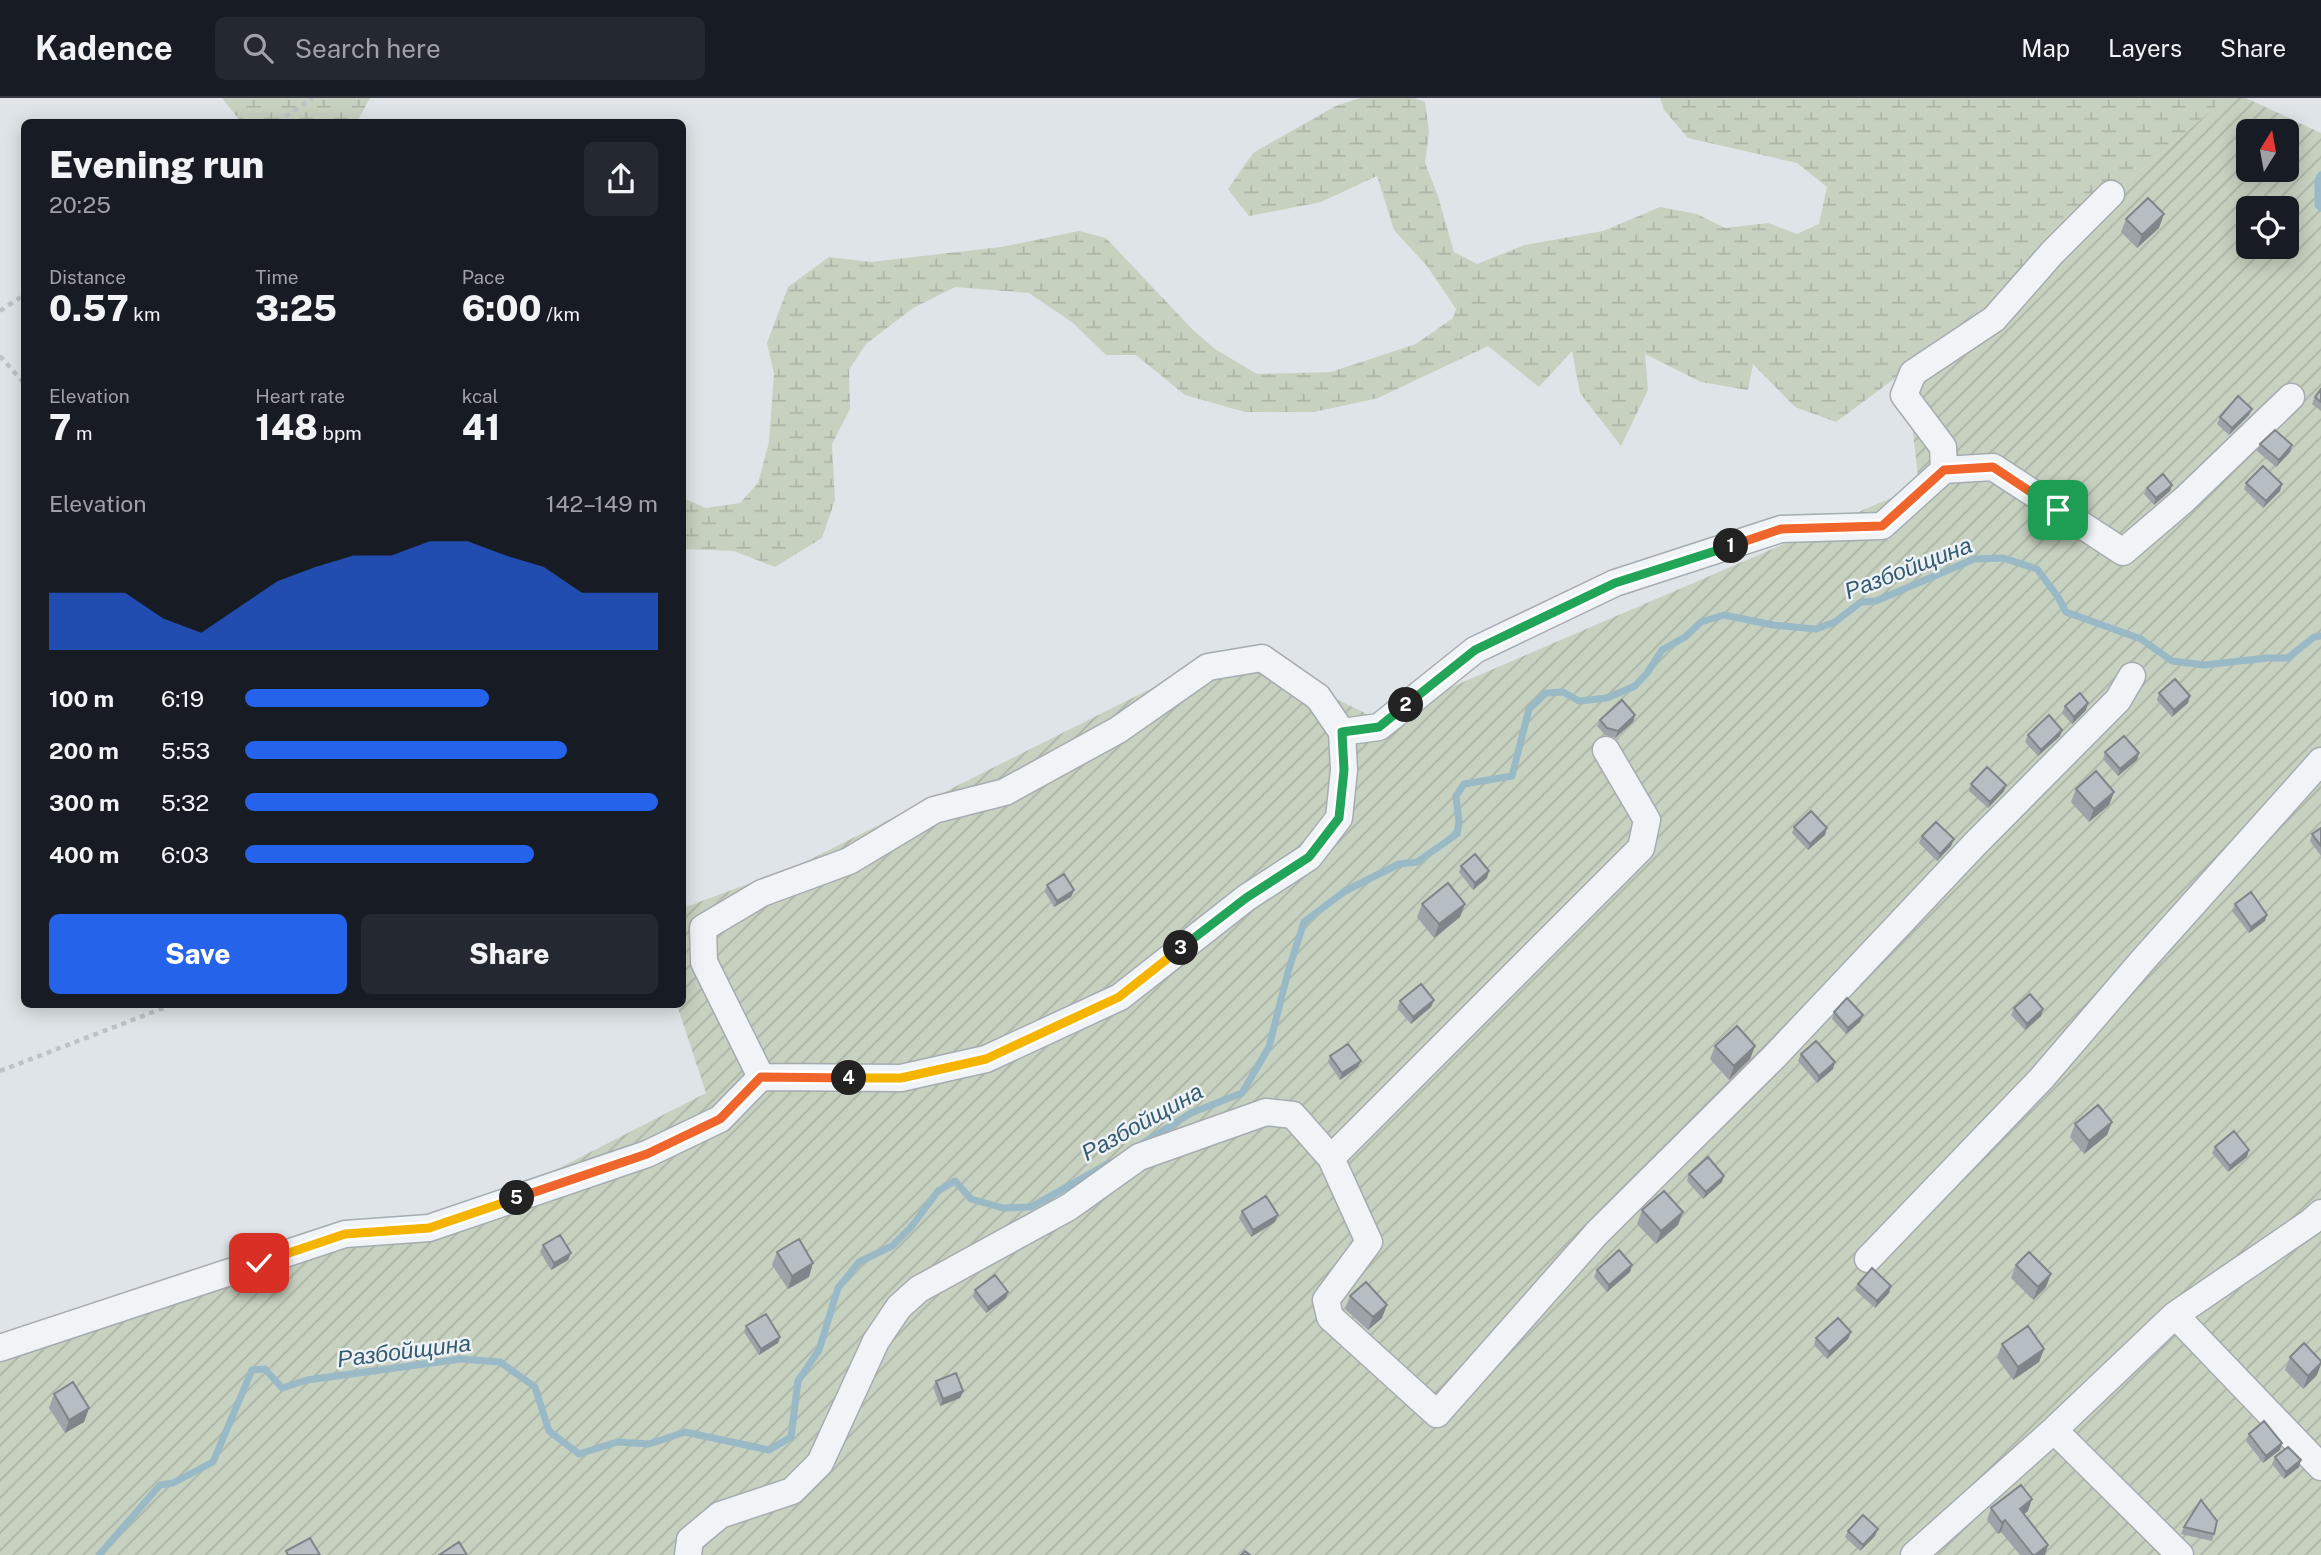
<!DOCTYPE html>
<html lang="en">
<head>
<meta charset="utf-8">
<style>
	:root { --surface:#171b24; --page:#242831; --text:#f1f3f6; --muted:#9ea1a6; --line:#363941; --accent:#2563eb }
	body { margin:0; font-family:"Public Sans",sans-serif; background:var(--page); color:var(--text); height:100vh; display:flex; flex-direction:column; font-size:26px; white-space:nowrap }
	* { box-sizing:border-box; margin:0 }
	p { font-size:23px; color:var(--muted) }
	.icon { flex:none; width:38px; height:38px; fill:none; stroke:currentColor; stroke-width:2; stroke-linecap:round; stroke-linejoin:round }
	.map { position:relative; flex:1; overflow:hidden }
	.drawer { position:absolute; left:21px; top:21px; width:665px; height:889px; display:flex; flex-direction:column; background:var(--surface); border-radius:10px; box-shadow:0 4px 18px #0003 }
	.drawer>* { flex:none }
	.needle { width:46px; rotate:11deg }
	.fabs { position:absolute; left:2236px; top:21px; display:grid; gap:14px }
	.fabs a { display:grid; place-items:center; width:63px; height:63px; border-radius:10px; background:var(--surface); box-shadow:0 4px 18px #0003; font-size:35px }
	.pin { position:absolute; display:grid; place-items:center; width:60px; height:60px; color:#fff; margin:-30px; border-radius:14px; box-shadow:0 4px 10px #0006 }
	.km { position:absolute; width:35px; height:35px; margin:-18px; border-radius:50%; background:#222; color:#fff; font-size:19px; line-height:35px; text-align:center }
	.round { display:grid; place-items:center; flex:none; width:74px; height:74px; border-radius:10px; background:var(--page) }
	.head { display:flex; align-items:center; justify-content:space-between; height:119px; padding:0 28px }
	h1 { font-size:38px; font-weight:800; line-height:52px }
	.stats { display:grid; grid-template-columns:repeat(3,1fr); gap:10px; height:119px; padding:7px 28px }
	.stats div { display:grid; align-content:center }
	.stats b { font-size:35px; font-weight:800 }
	.stats small { font-size:19px; font-weight:400 }
	.stats p { font-size:19px }
	.chart { height:196px; padding:14px 28px }
	.chart p { display:flex; justify-content:space-between }
	.chart svg { width:100%; height:126px; margin-top:7px; fill:var(--accent); opacity:.7 }
	.cta { display:flex; gap:14px; margin-top:auto; padding:14px 28px }
	.cta a { flex:1; height:80px; border-radius:10px; background:var(--accent); color:#fff; font-size:28px; font-weight:800; line-height:80px; text-align:center }
	.cta a+a { background:var(--page); color:var(--text) }
	ul { padding:0 28px; list-style:none; font-size:23px }
	li { display:grid; grid-template-columns:112px 84px 1fr; align-items:center; height:52px }
	li i { height:18px; border-radius:9px; background:var(--accent) }
	header { display:flex; align-items:center; gap:42px; box-sizing:border-box; height:98px; padding:0 35px; background:var(--surface); border-bottom:2px solid var(--line) }
	header strong { font-size:33px }
	nav { display:flex; gap:38px; margin-inline-start:auto; font-size:24px }
	.search { width:490px; height:63px; background:var(--page); display:flex; align-items:center; gap:18px; box-sizing:border-box; padding:0 24px; border-radius:10px; color:var(--muted); font-size:26px }
	.map>svg:first-child { display:block }
	.wetland { fill:url(#wetland-marsh) }
	.garden { fill:url(#garden-furrows); fill-rule:evenodd }
	.lines { fill:none; stroke-linecap:round; stroke-linejoin:round }
	.stream { stroke:#9ab9c7; stroke-width:7 }
	.minor-casing { stroke:#a4acb1; stroke-width:29 }
	.path { stroke:#bdc2c6; stroke-width:4.5; stroke-dasharray:5 5; stroke-linecap:butt }
	.minor { stroke:#f1f4f6; stroke-width:26 }
	.wall { fill:#9da3a9 }
	.shaded-wall { fill:#7f8589 }
	.building { fill:#b6bec4; stroke:#7f8589; stroke-width:2 }
	.split-1-casing { stroke:#fff; stroke-width:14 }
	.split-2-casing { stroke:#fff; stroke-width:14 }
	.split-3-casing { stroke:#fff; stroke-width:14 }
	.split-4-casing { stroke:#fff; stroke-width:14 }
	.split-5-casing { stroke:#fff; stroke-width:14 }
	.split-6-casing { stroke:#fff; stroke-width:14 }
	.split-1 { stroke:#f0652b; stroke-width:9 }
	.split-2 { stroke:#22a559; stroke-width:9 }
	.split-3 { stroke:#22a559; stroke-width:9 }
	.split-4 { stroke:#f5b400; stroke-width:9 }
	.split-5 { stroke:#f0652b; stroke-width:9 }
	.split-6 { stroke:#f5b400; stroke-width:9 }
	.labels { text-anchor:middle; stroke-width:5; stroke-linejoin:round; paint-order:stroke }
	.water-label { font-size:23px; font-style:italic; fill:#335b71; stroke:#eef2f5 }
</style>
</head>
<body>
<header>
<strong>Kadence</strong>
<div class="search"><svg class="icon" aria-label="search" viewBox="0 0 24 24"><circle cx="10" cy="10" r="6"/><path d="M15 15l6 6"/></svg>Search here</div>
<nav><a>Map</a><a>Layers</a><a>Share</a></nav>
</header>
<div class="map">
<svg width="2321" height="1457" viewBox="0 0 2321 1457">
	<defs>
		<pattern id="wetland-marsh" width="20" height="14" patternUnits="userSpaceOnUse" patternTransform="scale(1.75)"><rect width="20" height="14" fill="#c7d1c0"/><path d="M1 5h8M5 5V1M11 12h8M15 12V8" fill="none" stroke="#abb4a6"/></pattern>
		<pattern id="garden-furrows" width="10" height="10" patternUnits="userSpaceOnUse" patternTransform="scale(1.75)"><rect width="10" height="10" fill="#c7d1c0"/><path d="M-1 1l2-2M0 10L10 0M9 11l2-2" fill="none" stroke="#abb4a6"/></pattern>
	</defs>
	<rect width="100%" height="100%" fill="#dee4e7"/>
	<!-- wetland -->
	<path class="wetland" d="M222,0H370L357,24H241Z
		M1360,0H1414L1425,4L1429,34L1425,65L1438,98L1454,154L1477,166L1525,147L1603,133L1660,109L1697,116L1725,130L1768,125L1797,136L1819,126L1827,89L1797,65L1688,40L1664,12L1660,0H2226L1906,272L1836,324L1795,309L1753,266L1748,292L1701,284L1645,256L1648,292L1621,348L1580,295L1572,253L1539,289L1488,248L1378,300L1314,314H1245L1185,297L1136,257H1106L1072,224L1029,195L955,189L913,210L866,246L849,272L850,311L832,346L835,402L822,440L775,469L734,453L683,451V400L706,410L740,405L758,385L769,344L774,276L767,245L788,189L829,159L871,164L1001,149L1079,133L1106,140L1192,231L1215,251L1257,276L1331,274L1416,246L1453,220L1456,211L1427,168L1394,132L1377,78L1321,104L1249,118L1228,91L1253,55L1336,8Z"/>
	<!-- garden -->
	<path class="garden" d="M2226,0H2246L2321,35V1457H0V1250L485,1108L706,995L677,907L682,906L683,810L799,767L1232,550L1377,621L1919,388L1906,272ZM2249,33H2287V72H2249ZM2249,110H2287V149H2249Z"/>
	<g class="lines">
		<!-- stream -->
		<path class="stream" d="M2321,77L2318,82V107L2321,110
			M1140,1047L1191,1015L1242,995L1269,949L1288,874L1304,824L1345,793L1399,766L1417,764L1457,736L1459,725L1456,698L1464,686L1512,678L1529,611L1546,595L1563,594L1579,603L1607,600L1635,588L1647,575L1662,552L1685,539L1701,524L1724,517L1773,527L1816,531L1835,524L1861,504L1876,503L1974,461L2003,460L2037,471L2058,499L2066,514L2141,541L2172,563L2204,567L2267,560H2288L2314,539L2321,538
			M99,1457L160,1387L173,1385L213,1364L252,1272L265,1271L282,1290L307,1282L461,1261L500,1264L535,1289L549,1333L579,1356L617,1344L649,1346L685,1334L769,1352L791,1339L798,1283L819,1252L838,1190L859,1164L892,1148L911,1129L938,1093L955,1083L971,1101L1003,1110L1031,1109L1109,1065"/>
		<!-- minor casing -->
		<g class="minor-casing">
			<path id="minor" d="M1944,372L1943,349L1904,297L1913,275L1994,221L2052,155L2111,96
				M1262,560L1318,599L1342,634L1344,672L1339,720L1309,759L1246,800L1120,899L986,961L901,980L761,979L704,864L703,830L762,795L849,763L934,712L1005,694L1118,632L1208,569Z
				M1342,634L1379,629L1475,552L1615,485L1781,431L1882,428L1944,372L1993,369L2123,454L2185,401L2291,299
				M1331,1060L1641,750L1647,722L1606,652
				M1868,1161L2041,981L2143,862L2321,663
				M2175,1217L2321,1369
				M0,1250L345,1136L429,1130L647,1056L720,1021L761,979
				M688,1457L690,1442L720,1417L792,1393L820,1365L876,1243L899,1209L919,1191L1069,1109L1139,1059L1266,1014L1293,1017L1331,1060L1369,1144L1326,1202L1330,1219L1437,1316L1597,1135L1774,959L1975,746L2118,602L2132,578
				M1914,1457L2054,1332
				M2180,1457L2054,1332L2175,1217L2311,1124L2321,1115"/>
		</g>
		<!-- path -->
		<path class="path" d="M277,24L313,0
			M0,213L24,197
			M0,258L24,285
			M0,973L174,906"/>
		<!-- minor -->
		<use href="#minor" class="minor"/>
	</g>
	<!-- wall -->
	<path class="wall" d="M2126,121L2159,130L2137,150L2121,134Z
		M2321,291V313L2312,306L2315,299Z
		M2249,317L2229,337L2217,326L2220,319Z
		M2260,346L2290,354L2276,369L2257,353Z
		M2246,385L2282,386L2280,393L2263,410L2244,391Z
		M2172,387L2170,393L2154,407L2144,396L2147,390Z
		M2159,595L2188,605L2172,619L2157,602Z
		M2065,608L2086,612L2072,626L2062,615Z
		M1635,617L1633,624L1615,640L1605,637L1597,628L1600,622Z
		M2028,637L2060,638L2038,658L2025,644Z
		M2105,654L2139,655L2137,662L2118,678L2103,661Z
		M1971,686L2004,693L1988,710L1969,693Z
		M2076,691L2114,694L2109,707L2089,724L2071,704Z
		M1794,729L1825,737L1808,752L1792,735Z
		M2321,730V758L2310,743L2312,736Z
		M1922,738L1951,748L1937,763L1919,745Z
		M1461,768L1487,780L1473,792L1459,774Z
		M1047,787L1074,792L1071,799L1054,809L1045,794Z
		M1422,806H1465L1460,819L1434,840L1417,819Z
		M2235,806L2265,823L2249,835L2232,813Z
		M1434,902L1431,909L1411,926L1397,910L1400,903Z
		M2014,910L2041,918L2025,932L2011,917Z
		M1834,914L1863,917L1860,924L1846,936L1832,921Z
		M1715,948H1755L1750,961L1729,982L1710,961Z
		M1801,956L1833,971L1817,985L1798,963Z
		M1330,958L1358,969L1340,982L1328,964Z
		M2112,1024L2107,1037L2084,1056L2070,1039L2075,1026Z
		M2215,1049L2247,1059L2228,1074L2212,1055Z
		M1689,1076L1722,1084L1703,1101L1687,1083Z
		M1642,1112L1683,1114L1678,1127L1656,1146L1637,1126Z
		M1242,1113L1278,1117L1275,1124L1251,1139L1239,1120Z
		M543,1147L571,1155L568,1162L551,1172L540,1154Z
		M777,1154L809,1179L788,1191L772,1167Z
		M1632,1167L1630,1174L1607,1194L1594,1179L1597,1172Z
		M2016,1167L2046,1189L2033,1202L2011,1180Z
		M1858,1186L1891,1188L1889,1195L1875,1210L1855,1192Z
		M975,1192L1006,1200L986,1215L973,1199Z
		M1350,1198L1382,1220L1368,1232L1345,1211Z
		M746,1228L780,1239L778,1245L759,1257L744,1234Z
		M1851,1234L1848,1241L1827,1261L1814,1247L1816,1240Z
		M2002,1246L2044,1251L2039,1264L2013,1282L1997,1260Z
		M2290,1259L2321,1263V1267L2317,1277L2303,1291L2285,1272Z
		M936,1283L963,1293L960,1300L940,1308L933,1289Z
		M54,1296L89,1310L84,1324L65,1335L49,1310Z
		M2249,1336L2282,1345L2280,1352L2263,1365L2246,1343Z
		M2275,1359L2299,1369L2284,1381L2272,1366Z
		M1991,1410L2028,1413L2024,1416L2045,1457H2020L2001,1434L1998,1436L1987,1422Z
		M2184,1429L2214,1436L2212,1443L2181,1436Z
		M1848,1433L1875,1438L1860,1453L1845,1439Z"/>
	<!-- shaded-wall -->
	<path class="shaded-wall" d="M2164,116L2159,130L2137,150L2142,137Z
		M2252,311L2249,317L2229,337L2232,330Z
		M2292,347L2290,354L2276,369L2279,362Z
		M2282,386L2280,393L2263,410L2266,403Z
		M2172,387L2170,393L2154,407L2156,400Z
		M2190,598L2188,605L2172,619L2174,612Z
		M2088,605L2086,612L2072,626L2074,619Z
		M1635,617L1633,624L1615,640L1618,633Z
		M2062,632L2060,638L2038,658L2041,652Z
		M2139,655L2137,662L2118,678L2120,671Z
		M2006,687L2004,693L1988,710L1990,704Z
		M2114,694L2109,707L2089,724L2094,711Z
		M1827,730L1825,737L1808,752L1810,746Z
		M1954,741L1951,748L1937,763L1940,756Z
		M1489,773L1487,780L1473,792L1475,785Z
		M1074,792L1071,799L1054,809L1057,803Z
		M1465,806L1460,819L1434,840L1439,826Z
		M2267,817L2265,823L2249,835L2251,829Z
		M1434,902L1431,909L1411,926L1413,919Z
		M2043,911L2041,918L2025,932L2027,926Z
		M1863,917L1860,924L1846,936L1848,930Z
		M1755,948L1750,961L1729,982L1734,968Z
		M1361,963L1358,969L1340,982L1342,975Z
		M1835,964L1833,971L1817,985L1819,978Z
		M2112,1024L2107,1037L2084,1056L2089,1043Z
		M2249,1052L2247,1059L2228,1074L2230,1068Z
		M1724,1078L1722,1084L1703,1101L1706,1094Z
		M1683,1114L1678,1127L1656,1146L1661,1133Z
		M1278,1117L1275,1124L1251,1139L1253,1132Z
		M571,1155L568,1162L551,1172L554,1165Z
		M813,1165L809,1179L788,1191L792,1178Z
		M1632,1167L1630,1174L1607,1194L1609,1187Z
		M2051,1176L2046,1189L2033,1202L2038,1189Z
		M1891,1188L1889,1195L1875,1210L1877,1203Z
		M1008,1194L1006,1200L986,1215L988,1209Z
		M1387,1207L1382,1220L1368,1232L1373,1219Z
		M1851,1234L1848,1241L1827,1261L1829,1254Z
		M780,1239L778,1245L759,1257L761,1251Z
		M2044,1251L2039,1264L2013,1282L2018,1269Z
		M2321,1265L2317,1277L2303,1291L2308,1278Z
		M963,1293L960,1300L940,1308L943,1301Z
		M89,1310L84,1324L65,1335L69,1322Z
		M2282,1345L2280,1352L2263,1365L2266,1358Z
		M2301,1362L2299,1369L2284,1381L2286,1374Z
		M2032,1401L2028,1413L2016,1422L2020,1411Z
		M2005,1422L2001,1434L1998,1436L2002,1425Z
		M1878,1431L1875,1438L1860,1453L1863,1447Z
		M2048,1447L2045,1457H2035Z"/>
	<!-- building -->
	<path class="building" d="M2148,100L2164,116L2142,137L2126,121Z
		M2321,291V304L2315,299Z
		M2238,298L2252,311L2232,330L2220,319Z
		M2275,332L2292,347L2279,362L2260,346Z
		M2263,368L2282,386L2266,403L2246,385Z
		M2163,376L2172,387L2156,400L2147,390Z
		M2175,581L2190,598L2174,612L2159,595Z
		M2080,595L2088,605L2074,619L2065,608Z
		M1622,602L1635,617L1618,633L1607,630L1600,622Z
		M2049,617L2062,632L2041,652L2028,637Z
		M2124,638L2139,655L2120,671L2105,654Z
		M1987,669L2006,687L1990,704L1971,686Z
		M2096,673L2114,694L2094,711L2076,691Z
		M1811,713L1827,730L1810,746L1794,729Z
		M1936,724L1954,741L1940,756L1922,738Z
		M2321,730V748L2312,736Z
		M1475,756L1489,773L1475,785L1461,768Z
		M1064,776L1074,792L1057,803L1047,787Z
		M1448,785L1465,806L1439,826L1422,806Z
		M2251,794L2267,817L2251,829L2235,806Z
		M1421,886L1434,902L1413,919L1400,903Z
		M2030,896L2043,911L2027,926L2014,910Z
		M1847,900L1863,917L1848,930L1834,914Z
		M1737,928L1755,948L1734,968L1715,948Z
		M1816,943L1835,964L1819,978L1801,956Z
		M1348,946L1361,963L1342,975L1330,958Z
		M2098,1007L2112,1024L2089,1043L2075,1026Z
		M2234,1033L2249,1052L2230,1068L2215,1049Z
		M1708,1059L1724,1078L1706,1094L1689,1076Z
		M1664,1093L1683,1114L1661,1133L1642,1112Z
		M1266,1098L1278,1117L1253,1132L1242,1113Z
		M560,1137L571,1155L554,1165L543,1147Z
		M799,1141L813,1165L792,1178L777,1154Z
		M1619,1152L1632,1167L1609,1187L1597,1172Z
		M2029,1154L2051,1176L2038,1189L2016,1167Z
		M1872,1170L1891,1188L1877,1203L1858,1186Z
		M995,1177L1008,1194L988,1209L975,1192Z
		M1366,1184L1387,1207L1373,1219L1350,1198Z
		M766,1216L780,1239L761,1251L746,1228Z
		M1838,1220L1851,1234L1829,1254L1816,1240Z
		M2028,1228L2044,1251L2018,1269L2002,1246Z
		M2304,1245L2321,1263V1265L2308,1278L2290,1259Z
		M956,1275L963,1293L943,1301L936,1283Z
		M73,1284L89,1310L69,1322L54,1296Z
		M2264,1323L2282,1345L2266,1358L2249,1336Z
		M2288,1349L2301,1362L2286,1374L2275,1359Z
		M2021,1387L2032,1401L2020,1411L2048,1447L2035,1457H2033L2005,1422L2002,1425L1991,1410Z
		M2201,1402L2217,1423L2214,1436L2184,1429Z
		M1863,1417L1878,1431L1863,1447L1848,1433Z
		M310,1440L320,1457H288L286,1453Z
		M459,1444L467,1457H439Z
		M1245,1453L1250,1457H1241Z"/>
	<g class="lines">
		<!-- split-1 casing -->
		<g class="split-1-casing">
			<path id="split-1" d="M1731,448L1781,431L1882,428L1944,372L1993,369L2058,412"/>
		</g>
		<!-- split-2 casing -->
		<g class="split-2-casing">
			<path id="split-2" d="M1406,607L1475,552L1615,485L1731,448"/>
		</g>
		<!-- split-3 casing -->
		<g class="split-3-casing">
			<path id="split-3" d="M1181,850L1246,800L1309,759L1339,720L1344,672L1342,634L1379,629L1406,607"/>
		</g>
		<!-- split-4 casing -->
		<g class="split-4-casing">
			<path id="split-4" d="M849,980H901L986,961L1119,899L1181,850"/>
		</g>
		<!-- split-5 casing -->
		<g class="split-5-casing">
			<path id="split-5" d="M517,1100L647,1056L720,1021L761,979L849,980"/>
		</g>
		<!-- split-6 casing -->
		<g class="split-6-casing">
			<path id="split-6" d="M259,1165L345,1136L429,1130L517,1100"/>
		</g>
		<!-- split-1 -->
		<use href="#split-1" class="split-1"/>
		<!-- split-2 -->
		<use href="#split-2" class="split-2"/>
		<!-- split-3 -->
		<use href="#split-3" class="split-3"/>
		<!-- split-4 -->
		<use href="#split-4" class="split-4"/>
		<!-- split-5 -->
		<use href="#split-5" class="split-5"/>
		<!-- split-6 -->
		<use href="#split-6" class="split-6"/>
	</g>
	<g class="labels">
		<!-- water labels -->
		<g class="water-label">
			<text transform="translate(1908 470) rotate(-21)" y="8">Разбойщина</text>
			<text transform="translate(1142 1024) rotate(-29)" y="8">Разбойщина</text>
			<text transform="translate(404 1253) rotate(-7)" y="8">Разбойщина</text>
		</g>
	</g>
</svg>
<div class="fabs">
<a><svg class="needle" viewBox="-14 -14 28 28"><path d="M0-13l5 13h-10z" fill="#e53935"/><path d="M0 13l5-13h-10z" fill="#9ea1a6"/></svg></a>
<a><svg class="icon" aria-label="locate" viewBox="0 0 24 24"><circle cx="12" cy="12" r="6"/><path d="M12 2v4M12 18v4M2 12h4M18 12h4"/></svg></a>
</div>
<div class="pin" style="left:2058px;top:412px;background:#1e9e55"><svg class="icon" aria-label="arrive" viewBox="0 0 24 24"><path d="M6 21V4h12l-3 4 3 4H6"/></svg></div>
<div class="pin" style="left:259px;top:1165px;background:#d93025"><svg class="icon" aria-label="check" viewBox="0 0 24 24"><path d="M5 12l5 5 9-10"/></svg></div>
<b class="km" style="left:1731px;top:448px">1</b>
<b class="km" style="left:1406px;top:607px">2</b>
<b class="km" style="left:1181px;top:850px">3</b>
<b class="km" style="left:849px;top:980px">4</b>
<b class="km" style="left:517px;top:1100px">5</b>
<section class="drawer">
<div class="head"><div><h1>Evening run</h1><p>20:25</p></div><a class="round"><svg class="icon" aria-label="share" viewBox="0 0 24 24"><path d="M12 15V3M7 8l5-5 5 5M5 13v7h14v-7"/></svg></a></div>
<div class="stats">
<div><p>Distance</p><b>0.57<small> km</small></b></div>
<div><p>Time</p><b>3:25</b></div>
<div><p>Pace</p><b>6:00<small> /km</small></b></div>
</div>
<div class="stats">
<div><p>Elevation</p><b>7<small> m</small></b></div>
<div><p>Heart rate</p><b>148<small> bpm</small></b></div>
<div><p>kcal</p><b>41</b></div>
</div>
<div class="chart"><p><span>Elevation</span>142–149 m</p>
<svg viewBox="0 0 160 44" preserveAspectRatio="none"><path d="M0 44V24L10 24L20 24L30 33L40 38L50 29L60 20L70 15L80 11L90 11L100 6L110 6L120 11L130 15L140 24L150 24L160 24V44z"/></svg>
</div>
<ul>
<li><b>100 m</b>6:19<i style="width:59%"></i></li>
<li><b>200 m</b>5:53<i style="width:78%"></i></li>
<li><b>300 m</b>5:32<i style="width:100%"></i></li>
<li><b>400 m</b>6:03<i style="width:70%"></i></li>
</ul>
<div class="cta"><a>Save</a><a>Share</a></div>
</section>
</div>
</body>
</html>
